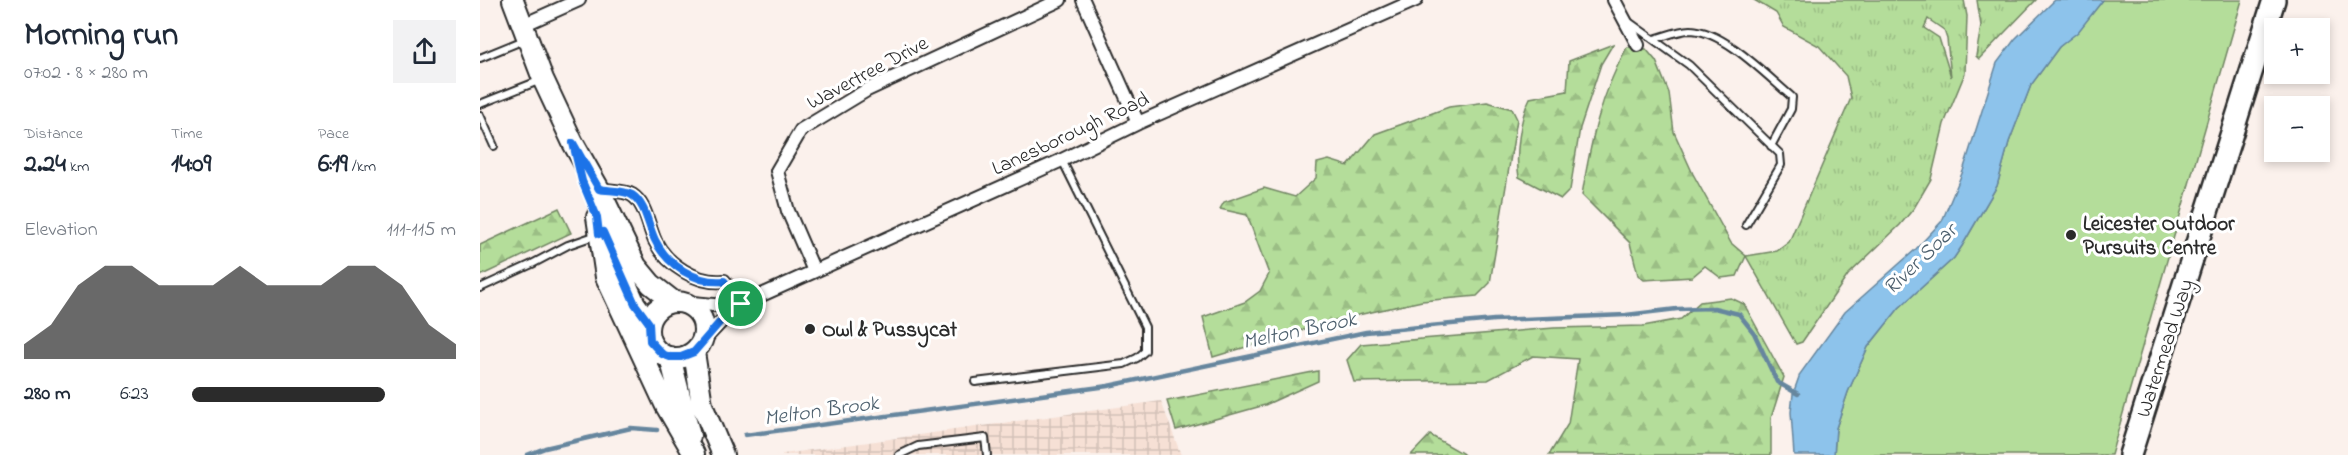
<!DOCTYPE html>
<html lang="en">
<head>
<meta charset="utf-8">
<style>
	:root { --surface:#fff; --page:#f2f2f3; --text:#1f2937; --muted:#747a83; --accent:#2b2b2b }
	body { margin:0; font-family:"Indie Flower",sans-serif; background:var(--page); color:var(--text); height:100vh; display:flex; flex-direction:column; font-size:22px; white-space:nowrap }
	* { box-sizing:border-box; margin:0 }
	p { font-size:20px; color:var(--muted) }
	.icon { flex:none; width:33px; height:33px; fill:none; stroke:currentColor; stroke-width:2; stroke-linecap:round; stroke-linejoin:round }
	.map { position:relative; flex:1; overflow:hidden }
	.drawer { display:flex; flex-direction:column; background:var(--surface); width:480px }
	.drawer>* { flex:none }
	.controls { position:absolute; left:1784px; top:18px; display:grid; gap:12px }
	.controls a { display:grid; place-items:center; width:66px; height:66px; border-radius:0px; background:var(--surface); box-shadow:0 3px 9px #0003; font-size:30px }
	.pin { position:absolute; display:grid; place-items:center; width:51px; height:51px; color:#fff; margin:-26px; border:3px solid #fff; border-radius:50%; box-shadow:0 2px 6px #0007 }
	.round { display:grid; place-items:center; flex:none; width:63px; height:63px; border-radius:0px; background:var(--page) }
	.overview { display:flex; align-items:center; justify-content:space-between; height:102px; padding:0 24px }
	h1 { font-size:33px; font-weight:700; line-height:45px }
	.metrics { display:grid; grid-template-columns:repeat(3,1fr); gap:9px; height:102px; padding:6px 24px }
	.metrics div { display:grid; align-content:center }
	.metrics b { font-size:26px; font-weight:700 }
	.metrics small { font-size:16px; font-weight:400 }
	.metrics p { font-size:16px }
	.chart { height:168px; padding:12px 24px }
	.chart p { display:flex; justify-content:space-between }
	.chart svg { width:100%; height:108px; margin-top:6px; fill:var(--accent); opacity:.7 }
	ul { padding:0 24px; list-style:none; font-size:20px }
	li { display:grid; grid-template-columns:96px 72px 1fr; align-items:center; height:45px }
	li i { height:15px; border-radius:8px; background:var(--accent) }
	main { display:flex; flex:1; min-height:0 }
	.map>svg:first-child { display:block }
	.industrial { fill:url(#industrial-grid) }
	.grass { fill:url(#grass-tufts); stroke:#708462; stroke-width:1.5; fill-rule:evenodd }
	.forest { fill:url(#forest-firs); stroke:#708462; stroke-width:1.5 }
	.pitch { fill:#b4dd9a; stroke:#708462; stroke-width:1.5 }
	.water { fill:#8dc3eb; stroke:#66869e; stroke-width:1.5 }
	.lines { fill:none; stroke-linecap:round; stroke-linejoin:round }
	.stream { stroke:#66869e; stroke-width:4.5 }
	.service-casing { stroke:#2b2b2b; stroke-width:10 }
	.minor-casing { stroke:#2b2b2b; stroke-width:16 }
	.primary-casing { stroke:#2b2b2b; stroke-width:24 }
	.trunk-casing { stroke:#2b2b2b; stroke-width:26 }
	.service { stroke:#fff; stroke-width:6 }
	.minor { stroke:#fff; stroke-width:12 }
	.primary { stroke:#fff; stroke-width:20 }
	.trunk { stroke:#fff; stroke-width:21 }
	.route-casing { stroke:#fff; stroke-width:12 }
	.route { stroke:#1a73e8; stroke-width:8 }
	.poi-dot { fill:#2b2b2b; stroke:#fff; stroke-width:2 }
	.labels { text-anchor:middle; stroke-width:6; stroke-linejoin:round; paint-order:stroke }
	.street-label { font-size:21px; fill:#2b2b2b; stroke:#fff }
	.poi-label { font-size:21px; font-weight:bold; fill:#2b2b2b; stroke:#fff; text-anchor:start }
	.water-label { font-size:22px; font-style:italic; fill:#4d606e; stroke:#fff }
</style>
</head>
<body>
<main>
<section class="drawer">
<div class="overview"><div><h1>Morning run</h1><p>07:02 · 8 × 280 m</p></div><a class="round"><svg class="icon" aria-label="share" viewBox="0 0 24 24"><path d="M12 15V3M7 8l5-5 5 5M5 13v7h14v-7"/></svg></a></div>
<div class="metrics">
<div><p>Distance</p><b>2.24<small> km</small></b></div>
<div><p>Time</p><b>14:09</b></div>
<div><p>Pace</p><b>6:19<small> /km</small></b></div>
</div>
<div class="chart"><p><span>Elevation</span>111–115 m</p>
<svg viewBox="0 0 160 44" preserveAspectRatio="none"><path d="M0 44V38L10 30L20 14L30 6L40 6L50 14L60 14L70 14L80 6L90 14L100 14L110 14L120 6L130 6L140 14L150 30L160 38V44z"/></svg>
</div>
<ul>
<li><b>280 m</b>6:23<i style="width:73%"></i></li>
</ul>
</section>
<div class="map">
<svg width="1868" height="455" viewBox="0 0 1868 455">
	<defs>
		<pattern id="industrial-grid" width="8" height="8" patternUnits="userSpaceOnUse" patternTransform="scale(1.5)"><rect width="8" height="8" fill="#f6e0d5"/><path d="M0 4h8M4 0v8" fill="none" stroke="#d3c0b7"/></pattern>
		<pattern id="grass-tufts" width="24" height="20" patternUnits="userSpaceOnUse" patternTransform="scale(1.5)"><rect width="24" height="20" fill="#b4dd9a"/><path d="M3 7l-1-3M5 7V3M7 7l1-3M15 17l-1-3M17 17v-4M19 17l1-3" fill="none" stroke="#9bbe85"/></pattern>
		<pattern id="forest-firs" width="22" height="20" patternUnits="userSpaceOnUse" patternTransform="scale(1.5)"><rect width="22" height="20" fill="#b4dd9a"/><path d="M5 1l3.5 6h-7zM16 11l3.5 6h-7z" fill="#9bbe85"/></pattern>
	</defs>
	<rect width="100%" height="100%" fill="#fbf1ec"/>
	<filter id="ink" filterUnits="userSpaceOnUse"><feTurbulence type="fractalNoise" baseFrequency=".0167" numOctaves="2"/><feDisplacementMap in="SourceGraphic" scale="12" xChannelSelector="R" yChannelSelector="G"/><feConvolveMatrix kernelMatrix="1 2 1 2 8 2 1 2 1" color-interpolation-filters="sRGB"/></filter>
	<g filter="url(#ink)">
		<!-- industrial -->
		<path class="industrial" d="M681,401L701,455H296Z"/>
		<!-- grass -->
		<path class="grass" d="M1274,0H1484L1487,16L1485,73L1464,124L1451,179L1434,208L1420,225L1368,275L1322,342L1316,344L1266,256L1297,251L1309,242L1371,98L1366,76L1339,46L1304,27L1296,13ZM1448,19L1464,30L1467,39L1471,77L1459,38L1444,28Z
			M1497,0H1556L1499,59L1496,56L1501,26Z"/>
		<!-- forest -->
		<path class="forest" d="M1133,44L1121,64L1100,128L1090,190L1081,199L1039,177C1035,156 1040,117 1050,98L1087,91L1089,61Z
			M1147,47L1166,49L1176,61L1189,93L1194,132L1213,174L1251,243L1266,256L1257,276L1241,278L1225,266L1212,277L1164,280L1158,275L1150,243L1102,195C1111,140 1120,97 1147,47Z
			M1007,102L1032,109L1037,119L1010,283L997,296L942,301L855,320L733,357L723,317L765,302L780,291L789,274L767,215L740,209L744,202L784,188L815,197L836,178L837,163L849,160L868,166L895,134L969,107Z
			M79,208L91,233L0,276V245Z
			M1251,298L1264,304L1304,377L1291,418V455H1069L1088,424L1098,359L1053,356L1008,380L874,382L867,360L881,344L1074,328L1163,326L1201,319L1220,302Z
			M838,371V381L785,405L696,430L687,401Z
			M950,435L982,453L984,455H931Z"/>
		<!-- pitch -->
		<path class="pitch" d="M1623,0H1762L1631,455H1354L1356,428L1368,392L1388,347L1419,308L1474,258L1482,246L1517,186L1529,142L1551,85L1579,47L1598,31Z"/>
		<!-- water -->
		<path class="water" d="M1575,0H1623L1598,32L1579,47L1551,85L1529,142L1517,186L1482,246L1474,258L1419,308L1388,347L1368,392L1356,428L1354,455H1314L1311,412L1313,394L1320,374L1365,312L1436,249L1462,221L1483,171L1517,63L1535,39Z"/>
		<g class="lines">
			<!-- stream -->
			<path class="stream" d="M265,435L628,386L886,332L1014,320L1146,315L1197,309L1234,308L1259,314L1274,333L1297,382L1318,394
				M47,455L65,448L151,428L177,430"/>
			<!-- service casing -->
			<g class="service-casing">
				<path id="service" d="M1149,22L1209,65L1300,154L1301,165L1266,225
					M1174,39C1185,36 1199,30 1211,30C1244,31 1287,76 1312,97L1311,109L1291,146
					M0,58L44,40
					M0,104L61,80
					M0,115L14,146
					M0,288L52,264L88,245L117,235
					M495,382L644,364L657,358L665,351V327L582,160
					M419,455L438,446L505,438L507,455"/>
			</g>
			<!-- minor casing -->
			<g class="minor-casing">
				<path id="minor" d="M603,0L658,123
					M1134,0L1158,45
					M43,25L99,0
					M119,189C128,191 144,190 152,195C166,204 168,226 175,241C187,265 217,284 244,281L261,304
					M334,271L308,211L297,171L321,130L387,90L580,0
					M202,302L255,307
					M220,344L255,307L582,160L658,123L936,0"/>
			</g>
			<!-- primary casing -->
			<g class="primary-casing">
				<path id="primary" d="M33,0L63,79L93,143L119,189L156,266L171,284L194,302
					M117,217L126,277L186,406L214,454
					M128,243L155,304L169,323
					M168 330a28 28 0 1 1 56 0a28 28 0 1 1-56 0Z
					M214,352L222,405L243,455
					M190,357L210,436"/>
			</g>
			<!-- trunk casing -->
			<g class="trunk-casing">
				<path id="trunk" d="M1650,455L1794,0"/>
			</g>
			<!-- service -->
			<use href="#service" class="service"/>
			<!-- minor -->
			<use href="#minor" class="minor"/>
			<!-- primary -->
			<use href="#primary" class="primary"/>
			<!-- trunk -->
			<use href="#trunk" class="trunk"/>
		</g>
	</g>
	<g class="lines" filter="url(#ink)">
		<!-- route casing -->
		<g class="route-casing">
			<path id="route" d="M93,143L119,189C128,191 144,190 152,195C166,204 168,226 175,240C187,265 216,284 244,281L261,304L246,315L214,352L201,357H190L182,354L170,341L169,323L155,304L123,232L119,234L117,217L102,181Z"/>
		</g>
		<!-- route -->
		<use href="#route" class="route"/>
	</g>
	<!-- markers -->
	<g class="poi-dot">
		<circle cx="1591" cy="235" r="6"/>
		<circle cx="330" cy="329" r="6"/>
	</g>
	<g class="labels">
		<!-- street labels -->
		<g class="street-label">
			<text transform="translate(387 72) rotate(-28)" y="7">Wavertree Drive</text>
			<text transform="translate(590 133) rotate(-25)" y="7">Lanesborough Road</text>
			<text transform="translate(1684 348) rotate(-72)" y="7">Watermead Way</text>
		</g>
		<!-- poi labels -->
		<g class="poi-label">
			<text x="1603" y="230">Leicester Outdoor<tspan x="1603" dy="24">Pursuits Centre</tspan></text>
			<text x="342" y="336">Owl &amp; Pussycat</text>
		</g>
		<!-- water labels -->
		<g class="water-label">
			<text transform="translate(1439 258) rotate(-44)" y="8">River Soar</text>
			<text transform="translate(819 329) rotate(-12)" y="8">Melton Brook</text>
			<text transform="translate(341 409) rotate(-8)" y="8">Melton Brook</text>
		</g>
	</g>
</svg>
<div class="controls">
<a>+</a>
<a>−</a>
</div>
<div class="pin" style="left:261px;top:304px;background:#1e9e55"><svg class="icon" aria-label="arrive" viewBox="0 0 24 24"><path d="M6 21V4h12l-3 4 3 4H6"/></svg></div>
</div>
</main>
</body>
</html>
